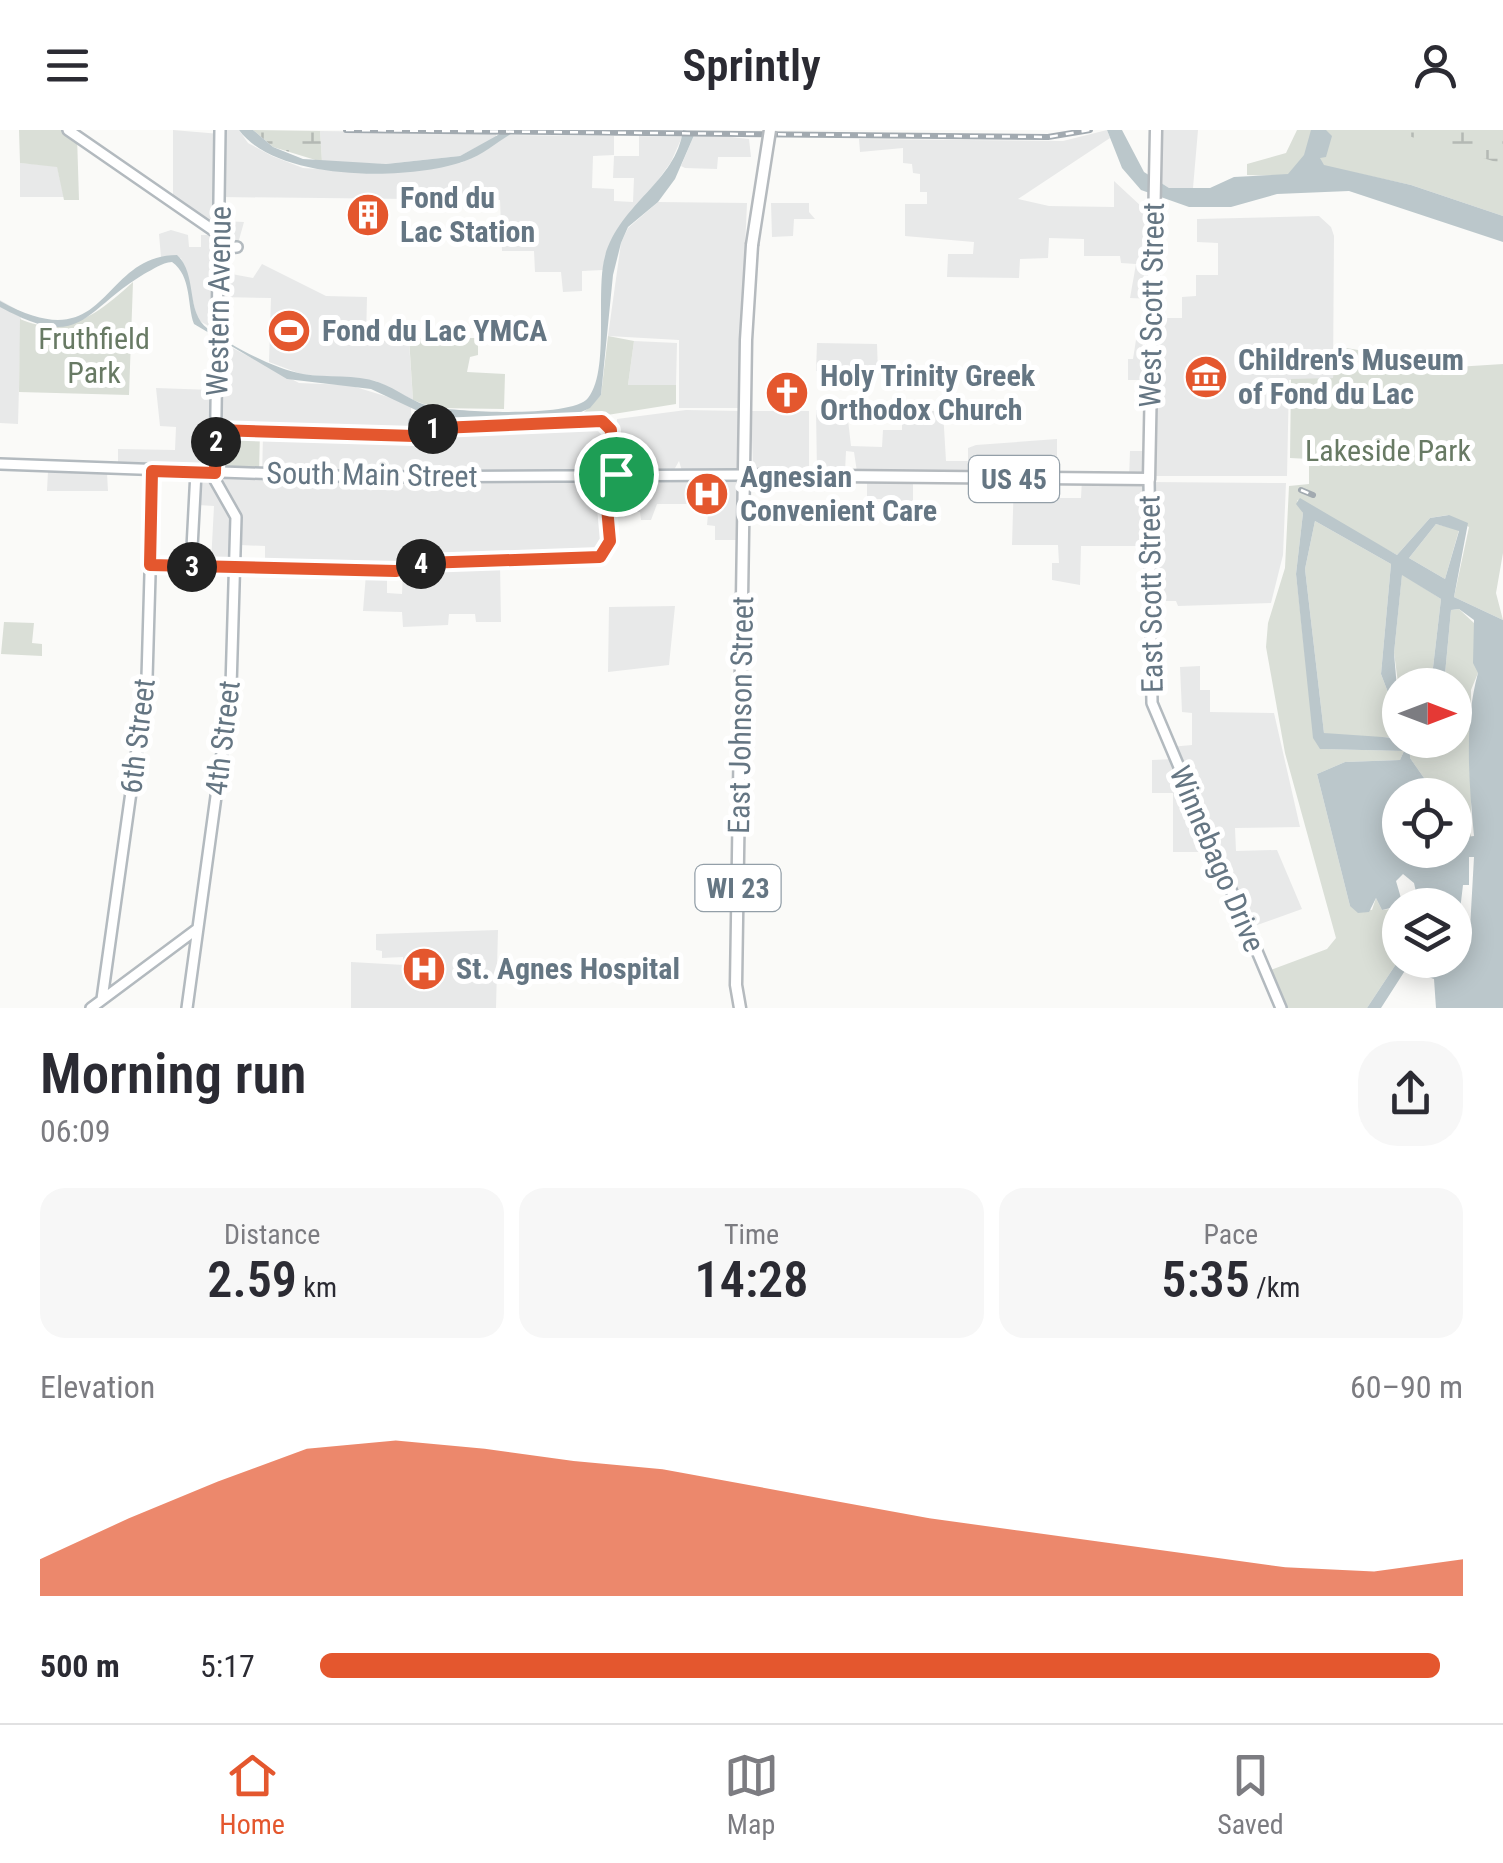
<!DOCTYPE html>
<html lang="en">
<head>
<meta charset="utf-8">
<style>
	:root { --surface:#fff; --page:#f7f7f7; --text:#2b2b33; --muted:#7c7c81; --line:#e1e1e2; --accent:#e4572e }
	body { margin:0; font-family:"Roboto Condensed",sans-serif; background:var(--page); color:var(--text); height:100vh; display:flex; flex-direction:column; font-size:38px; white-space:nowrap }
	* { box-sizing:border-box; margin:0 }
	p { font-size:32px; color:var(--muted) }
	.icon { flex:none; width:55px; height:55px; fill:none; stroke:currentColor; stroke-width:2; stroke-linecap:round; stroke-linejoin:round }
	.map { position:relative; height:878px; overflow:hidden }
	.panel { display:flex; flex-direction:column; background:var(--surface); flex:1 }
	.panel>* { flex:none }
	.needle { width:65px; rotate:90deg }
	.fabs { position:absolute; left:1382px; top:538px; display:grid; gap:20px }
	.fabs a { display:grid; place-items:center; width:90px; height:90px; border-radius:50%; background:var(--surface); box-shadow:0 5px 25px #0003; font-size:50px }
	.pin { position:absolute; display:grid; place-items:center; width:85px; height:85px; color:#fff; margin:-42px; border:5px solid #fff; border-radius:50%; box-shadow:0 2px 10px #0007 }
	.km { position:absolute; width:50px; height:50px; margin:-25px; border-radius:50%; background:#222; color:#fff; font-size:28px; line-height:50px; text-align:center }
	.round { display:grid; place-items:center; flex:none; width:105px; height:105px; border-radius:40px; background:var(--page) }
	.overview { display:flex; align-items:center; justify-content:space-between; height:170px; padding:0 40px }
	h1 { font-size:55px; font-weight:600; line-height:75px }
	.metrics { display:grid; grid-template-columns:repeat(3,1fr); gap:15px; height:170px; padding:10px 40px }
	.metrics div { display:grid; align-content:center; border-radius:25px; background:var(--page); text-align:center }
	.metrics b { font-size:50px; font-weight:600 }
	.metrics small { font-size:28px; font-weight:400 }
	.metrics p { font-size:28px }
	.chart { height:280px; padding:20px 40px }
	.chart p { display:flex; justify-content:space-between }
	.chart svg { width:100%; height:180px; margin-top:10px; fill:var(--accent); opacity:.7 }
	ul { padding:0 40px; list-style:none; font-size:32px }
	li { display:grid; grid-template-columns:160px 120px 1fr; align-items:center; height:75px }
	li i { height:25px; border-radius:12px; background:var(--accent) }
	header { display:flex; justify-content:space-between; align-items:center; height:130px; padding:0 40px; background:var(--surface); font-size:45px; font-weight:600 }
	.menu { display:flex; justify-content:space-around; align-items:center; height:140px; border-top:2px solid var(--line); background:var(--surface); font-size:28px; color:var(--muted) }
	.menu a { display:grid; justify-items:center; gap:5px }
	.menu .on { color:var(--accent) }
	.map>svg:first-child { display:block }
	.built { fill:#e8e9e9 }
	.green { fill:#dadfd7 }
	.wetland { fill:url(#wetland-marsh) }
	.water { fill:#bbc7cb; fill-rule:evenodd }
	.lines { fill:none; stroke-linecap:round; stroke-linejoin:round }
	.secondary-casing { stroke:#b3babf; stroke-width:14 }
	.primary-casing { stroke:#b5babe; stroke-width:15 }
	.secondary { stroke:#fff; stroke-width:9 }
	.primary { stroke:#fff; stroke-width:10 }
	.rail-casing { stroke:#a2aab0; stroke-width:6 }
	.rail { stroke:#fff; stroke-width:2.5; stroke-dasharray:8; stroke-linecap:butt }
	.primary-bridge-casing { stroke:#b5babe; stroke-width:15; stroke-linecap:butt }
	.primary-bridge { stroke:#fff; stroke-width:10 }
	.route-casing { stroke:#fff; stroke-width:20 }
	.route { stroke:#e4572e; stroke-width:12 }
	.labels { text-anchor:middle; stroke-width:10; stroke-linejoin:round; paint-order:stroke }
	.shield { fill:#fff; stroke:#939fa8; stroke-width:2.5 }
	.shield-label { font-size:28px; font-weight:bold; fill:#657683 }
	.poi-label { font-size:30px; font-weight:bold; fill:#657683; stroke:#fff; text-anchor:start }
	.street-label { font-size:30px; fill:#657683; stroke:#fff }
	.park-label { font-size:30px; fill:#687a64; stroke:#fff }
</style>
</head>
<body>
<header><svg class="icon" aria-label="menu" viewBox="0 0 24 24"><path d="M4 6h16M4 12h16M4 18h16"/></svg>Sprintly<svg class="icon" aria-label="person" viewBox="0 0 24 24"><circle cx="12" cy="8" r="4"/><path d="M4 21q1-7 8-7t8 7"/></svg></header>
<div class="map">
<svg width="1503" height="878" viewBox="0 0 1503 878">
	<defs>
		<pattern id="wetland-marsh" width="20" height="14" patternUnits="userSpaceOnUse" patternTransform="scale(2.5)"><rect width="20" height="14" fill="#dadfd7"/><path d="M1 5h8M5 5V1M11 12h8M15 12V8" fill="none" stroke="#b4b9b4"/></pattern>
	</defs>
	<rect width="100%" height="100%" fill="#fafaf8"/>
	<!-- built -->
	<path class="built" d="M173,0L220,4V0H239L248,13L272,26L303,38L335,40L461,33L509,5L614,6V25L593,26L592,58L614,59V71L633,72L634,48H613L614,26H639V6L682,7L671,32L605,125L603,140L582,141V161L563,162L561,142H535L534,121H502L500,70L221,67V91L244,92L237,117L221,106V142L253,148L262,134L326,166L367,167L366,210L409,212L413,270L376,251L301,244L269,232L271,168L220,167L219,202L198,190L181,128L161,127L159,104L171,100L188,105L189,117H201V105H218L165,67L173,65Z
		M1107,0L1110,8L1018,69L1049,76L1114,77V51L1142,77L1154,78L1152,169L1130,168L1136,134L1121,133L1120,126H1084V109L1049,108L1048,128L1020,129L1019,148L947,147L948,124H973L974,112L905,106V74H927V62H920V44L913,43L912,34L903,33V18L860,22L859,9L1063,11Z
		M1156,0H1198L1193,58H1169L1155,49Z
		M320,1L496,3V7L460,26L386,34L322,32Z
		M695,3L749,9L751,27H718L717,39L685,38L681,36Z
		M20,33L57,36L64,67H20Z
		M658,72L747,73L745,118L751,119L746,278H679V210L608,206L621,113L628,98Z
		M771,73H809V82L815,89H794L793,106L772,107Z
		M1319,86L1331,97L1334,106L1333,249L1289,250L1287,346H1150V352L1286,353L1283,425L1271,473L1178,476L1176,471H1150L1148,416H1081L1080,455L1052,450V433H1059L1058,415H1012L1014,349H1051L1052,368H1081L1082,349H1129L1130,321H1150V250H1128V229H1133L1138,197H1151V188H1182V167L1196,166V145H1218V113L1197,112V89Z
		M0,170L21,182L18,294L0,293Z
		M634,211L677,213L676,255H628Z
		M223,213L299,253L349,255L398,270L411,277L412,302L222,297Z
		M817,213L877,214L878,242L816,241Z
		M156,258L213,260L212,337H118V319L175,320L176,297L160,296Z
		M686,280L741,281L739,340L682,341L679,331L674,340L613,338L617,289Z
		M816,280L847,281L851,316L882,317L883,300H902V292H910V281H943L946,331H968V318L976,315L1057,309V341L857,342L854,322L846,321L845,342H817Z
		M751,281H809V341L753,339Z
		M601,294L608,301L605,341H596L595,347H603L608,412L603,421L592,425L418,429L394,438L265,434V416L240,415L238,379L220,354L222,346L262,347L263,305L418,308L439,301Z
		M48,341L107,343L108,361H47Z
		M199,346H211L215,362L232,383L231,433H211L214,376L198,375Z
		M614,348L739,351V410H715V396L707,395L708,384L697,374H657L651,390H641L640,382H611L609,356Z
		M867,350H913V376H881V369H867Z
		M500,435L501,492H476L475,484H449L448,495L403,497L402,482L363,481L366,444H387V463L402,464L403,442L415,437Z
		M675,476L669,535L608,542L609,477Z
		M1200,536V560H1210V582L1274,583L1300,697L1235,698L1236,721L1277,720L1302,779L1246,799L1214,722H1173V663H1152V630L1174,629L1170,617L1192,615V583L1182,582L1180,537Z
		M498,800L496,878H351V832L404,835L403,827L382,828V821L376,820V804Z"/>
	<!-- green -->
	<path class="green" d="M19,0H68L77,6L79,70H64L57,37L20,33Z
		M1297,0H1503V86L1411,55L1324,36L1281,46L1247,45V34L1286,23Z
		M133,152L129,265L19,262L20,189C67,210 100,182 133,152Z
		M608,206L634,211L628,255H676V274L576,290L601,265Z
		M409,208H478V225L470,227L467,242L505,244L504,279L435,278L413,270Z
		M1335,216L1358,220L1381,238L1393,241L1503,234V423L1496,463L1503,490L1454,467L1469,397L1448,385L1430,388L1397,425L1297,370L1303,383L1296,444L1314,606L1321,619L1404,621L1400,630L1345,632L1317,644L1350,776L1372,780L1376,768L1382,780L1400,778V828L1367,878H1286L1268,841L1327,819L1336,808L1285,623L1266,517L1268,493L1285,438L1289,356L1309,354V329L1290,328L1291,249L1333,248Z
		M216,300L260,301L259,344L215,343Z
		M1315,391L1391,434L1381,544L1400,594V607H1337L1324,603L1305,439Z
		M1436,394L1459,400L1445,449L1409,428Z
		M1402,444L1441,469L1431,555H1400V567L1394,523Z
		M1459,479L1475,494L1478,543L1471,560V709L1455,691V665H1436L1410,628V618L1426,610H1455V555H1444L1451,480Z
		M4,492L34,493L32,513L42,514V526L1,524Z"/>
	<!-- wetland -->
	<path class="wetland" d="M253,0L320,1L322,32L273,17Z
		M1388,0H1503V34Z"/>
	<!-- water -->
	<path class="water" d="M239,0H253L273,17L303,29L386,34L460,26L507,0H518C500,9 485,24 465,31C410,51 277,52 239,0Z
		M683,0L695,3L675,49L658,72L628,97L621,113L613,145L601,265L590,278L568,288L455,291L420,282L371,259L287,249L194,194C187,176 192,146 172,132C161,133 154,139 144,144C81,182 83,222 0,177V171C110,232 98,126 177,125C198,144 185,182 208,199C232,216 273,239 303,244C328,248 355,244 378,252C398,259 413,273 433,277C461,282 572,288 588,268C610,241 595,162 605,126C620,73 676,52 683,0Z
		M1107,0H1122L1144,42L1169,58H1210L1234,47L1288,44L1304,25L1311,0H1326L1332,6L1326,27L1320,28L1324,35L1411,55L1503,86V112L1349,61L1277,64L1231,77H1189L1141,60L1122,38Z
		M1300,368L1397,425L1430,388L1449,385L1468,393L1454,467L1503,490V878H1436L1434,849L1406,839L1381,878H1367L1400,828L1455,830V808L1470,799L1474,727H1469V755H1463L1460,780L1455,775H1419L1414,753L1403,744L1396,751L1403,775L1382,780L1376,768L1369,782L1358,783L1350,776L1317,644L1345,632L1400,630L1404,621L1320,619L1313,608L1296,444L1303,383L1296,374ZM1315,391L1391,434L1381,544L1400,594L1394,523L1402,445L1441,469L1431,555H1444L1451,480L1459,479L1474,490L1473,533L1478,543C1464,593 1469,654 1474,706L1466,707L1455,691V720H1400V665H1436L1410,628V618L1426,610L1324,603L1305,439ZM1436,394L1459,401L1445,449L1409,428Z"/>
	<g class="lines">
		<!-- secondary casing -->
		<g class="secondary-casing">
			<path id="secondary" d="M68,0L220,105
				M223,127L227,118L237,117
				M415,293L426,303
				M0,334L364,347L745,345
				M1149,349L1152,573L1281,878
				M150,435L397,441L424,433L591,429L604,424L610,411L605,355L611,300L604,291L441,297L415,306L216,300
				M191,437L196,342
				M102,869L147,548L153,341
				M91,878L197,799
				M187,878L231,557L236,387L215,350L220,0"/>
		</g>
		<!-- primary casing -->
		<g class="primary-casing">
			<path id="primary" d="M745,345L1149,349L1156,0
				M740,878L736,855L746,210L752,115"/>
		</g>
		<!-- secondary -->
		<use href="#secondary" class="secondary"/>
		<!-- primary -->
		<use href="#primary" class="primary"/>
		<!-- rail casing -->
		<g class="rail-casing">
			<path id="rail" d="M346,0L1048,7L1090,0
				M1301,360L1313,365"/>
		</g>
		<!-- rail -->
		<use href="#rail" class="rail"/>
		<!-- primary-bridge casing -->
		<g class="primary-bridge-casing">
			<path id="primary-bridge" d="M752,115L770,0"/>
		</g>
		<!-- primary-bridge -->
		<use href="#primary-bridge" class="primary-bridge"/>
	</g>
	<g class="lines">
		<!-- route casing -->
		<g class="route-casing">
			<path id="route" d="M602,291L611,300L610,335L616,344L605,355L610,411L600,427L424,433L396,441L150,435L152,341L215,343L216,300L415,306L440,298Z"/>
		</g>
		<!-- route -->
		<use href="#route" class="route"/>
	</g>
	<!-- icons -->
	<defs>
		<g id="building-disc" transform="scale(2.25)"><circle r="9.5" fill="#e4572e" stroke="#fff"/><path d="M-4-6H4V6H1V3H-1V6H-4ZM-2.5-4.3h1.7v1.8h-1.7ZM.8-4.3h1.7v1.8H.8ZM-2.5-1h1.7V.8h-1.7ZM.8-1h1.7V.8H.8Z" fill="#fff"/></g>
		<g id="stadium-disc" transform="scale(2.25)"><circle r="9.5" fill="#e4572e" stroke="#fff"/><path d="M0-5a6.5 5 0 1 0 0 10a6.5 5 0 1 0 0-10ZM-3.5-1.8h7v3.6h-7Z" fill="#fff"/></g>
		<g id="museum-disc" transform="scale(2.25)"><circle r="9.5" fill="#e4572e" stroke="#fff"/><path d="M0-6L6-3V-2H-6V-3ZM-5-1h2V3h-2ZM-1-1h2V3h-2ZM3-1h2V3H3ZM-6 4H6V6H-6Z" fill="#fff"/></g>
		<g id="church-disc" transform="scale(2.25)"><circle r="9.5" fill="#e4572e" stroke="#fff"/><path d="M-1.2-6h2.4v3.5h3.3v2.4h-3.3V6h-2.4V-.1h-3.3v-2.4h3.3Z" fill="#fff"/></g>
		<g id="hospital-disc" transform="scale(2.25)"><circle r="9.5" fill="#e4572e" stroke="#fff"/><path d="M-5-5h3v3.5h4V-5h3V5h-3V1.5h-4V5h-3Z" fill="#fff"/></g>
	</defs>
	<g fill-rule="evenodd">
		<use href="#building-disc" x="368" y="85"/>
		<use href="#stadium-disc" x="289" y="201"/>
		<use href="#museum-disc" x="1206" y="247"/>
		<use href="#church-disc" x="787" y="263"/>
		<use href="#hospital-disc" x="707" y="364"/>
		<use href="#hospital-disc" x="424" y="839"/>
	</g>
	<g class="labels">
		<!-- shield labels -->
		<g class="shield">
			<rect x="969" y="326" width="90" height="46" rx="8"/>
			<rect x="695.5" y="735" width="85" height="46" rx="8"/>
		</g>
		<g class="shield-label">
			<text x="1014" y="359">US 45</text>
			<text x="738" y="768">WI 23</text>
		</g>
		<!-- poi labels -->
		<g class="poi-label">
			<text x="400" y="78">Fond du<tspan x="400" dy="34">Lac Station</tspan></text>
			<text x="322" y="211">Fond du Lac YMCA</text>
			<text x="1238" y="240">Children's Museum<tspan x="1238" dy="34">of Fond du Lac</tspan></text>
			<text x="820" y="256">Holy Trinity Greek<tspan x="820" dy="34">Orthodox Church</tspan></text>
			<text x="740" y="357">Agnesian<tspan x="740" dy="34">Convenient Care</tspan></text>
			<text x="456" y="849">St. Agnes Hospital</text>
		</g>
		<!-- street labels -->
		<g class="street-label">
			<text transform="translate(219 171) rotate(-89)" y="10">Western Avenue</text>
			<text transform="translate(1152 175) rotate(-89)" y="10">West Scott Street</text>
			<text transform="translate(372 345) rotate(1)" y="10">South Main Street</text>
			<text transform="translate(1151 464) rotate(-91)" y="10">East Scott Street</text>
			<text transform="translate(741 585) rotate(-89)" y="10">East Johnson Street</text>
			<text transform="translate(138 606) rotate(-83)" y="10">6th Street</text>
			<text transform="translate(223 608) rotate(-83)" y="10">4th Street</text>
			<text transform="translate(1217 729) rotate(67)" y="10">Winnebago Drive</text>
		</g>
		<!-- park labels -->
		<g class="park-label">
			<text x="94" y="219">Fruthfield<tspan x="94" dy="34">Park</tspan></text>
			<text x="1388" y="331">Lakeside Park</text>
		</g>
	</g>
</svg>
<div class="fabs">
<a><svg class="needle" viewBox="-14 -14 28 28"><path d="M0-13l5 13h-10z" fill="#e53935"/><path d="M0 13l5-13h-10z" fill="#7c7c81"/></svg></a>
<a><svg class="icon" aria-label="locate" viewBox="0 0 24 24"><circle cx="12" cy="12" r="6"/><path d="M12 2v4M12 18v4M2 12h4M18 12h4"/></svg></a>
<a><svg class="icon" aria-label="layers" viewBox="0 0 24 24"><path d="M12 4l9 5-9 5-9-5zM3 14l9 5 9-5"/></svg></a>
</div>
<div class="pin" style="left:616px;top:344px;background:#1e9e55"><svg class="icon" aria-label="arrive" viewBox="0 0 24 24"><path d="M6 21V4h12l-3 4 3 4H6"/></svg></div>
<b class="km" style="left:433px;top:299px">1</b>
<b class="km" style="left:216px;top:312px">2</b>
<b class="km" style="left:192px;top:437px">3</b>
<b class="km" style="left:421px;top:434px">4</b>
</div>
<section class="panel">
<div class="overview"><div><h1>Morning run</h1><p>06:09</p></div><a class="round"><svg class="icon" aria-label="share" viewBox="0 0 24 24"><path d="M12 15V3M7 8l5-5 5 5M5 13v7h14v-7"/></svg></a></div>
<div class="metrics">
<div><p>Distance</p><b>2.59<small> km</small></b></div>
<div><p>Time</p><b>14:28</b></div>
<div><p>Pace</p><b>5:35<small> /km</small></b></div>
</div>
<div class="chart"><p><span>Elevation</span>60–90 m</p>
<svg viewBox="0 0 160 44" preserveAspectRatio="none"><path d="M0 44V35L10 25L20 16L30 8L40 6L50 8L60 11L70 13L80 17L90 21L100 25L110 28L120 31L130 34L140 37L150 38L160 35V44z"/></svg>
</div>
<ul>
<li><b>500 m</b>5:17<i style="width:98%"></i></li>
</ul>
</section>
<nav class="menu">
<a class="on"><svg class="icon" aria-label="home" viewBox="0 0 24 24"><path d="M3 11l9-7 9 7M6 9v11h12V9"/></svg>Home</a>
<a><svg class="icon" aria-label="map" viewBox="0 0 24 24"><path d="M3 6l6-2 6 2 6-2v14l-6 2-6-2-6 2zM9 4v14M15 6v14"/></svg>Map</a>
<a><svg class="icon" aria-label="saved" viewBox="0 0 24 24"><path d="M7 4h10v16l-5-4-5 4z"/></svg>Saved</a>
</nav>
</body>
</html>
